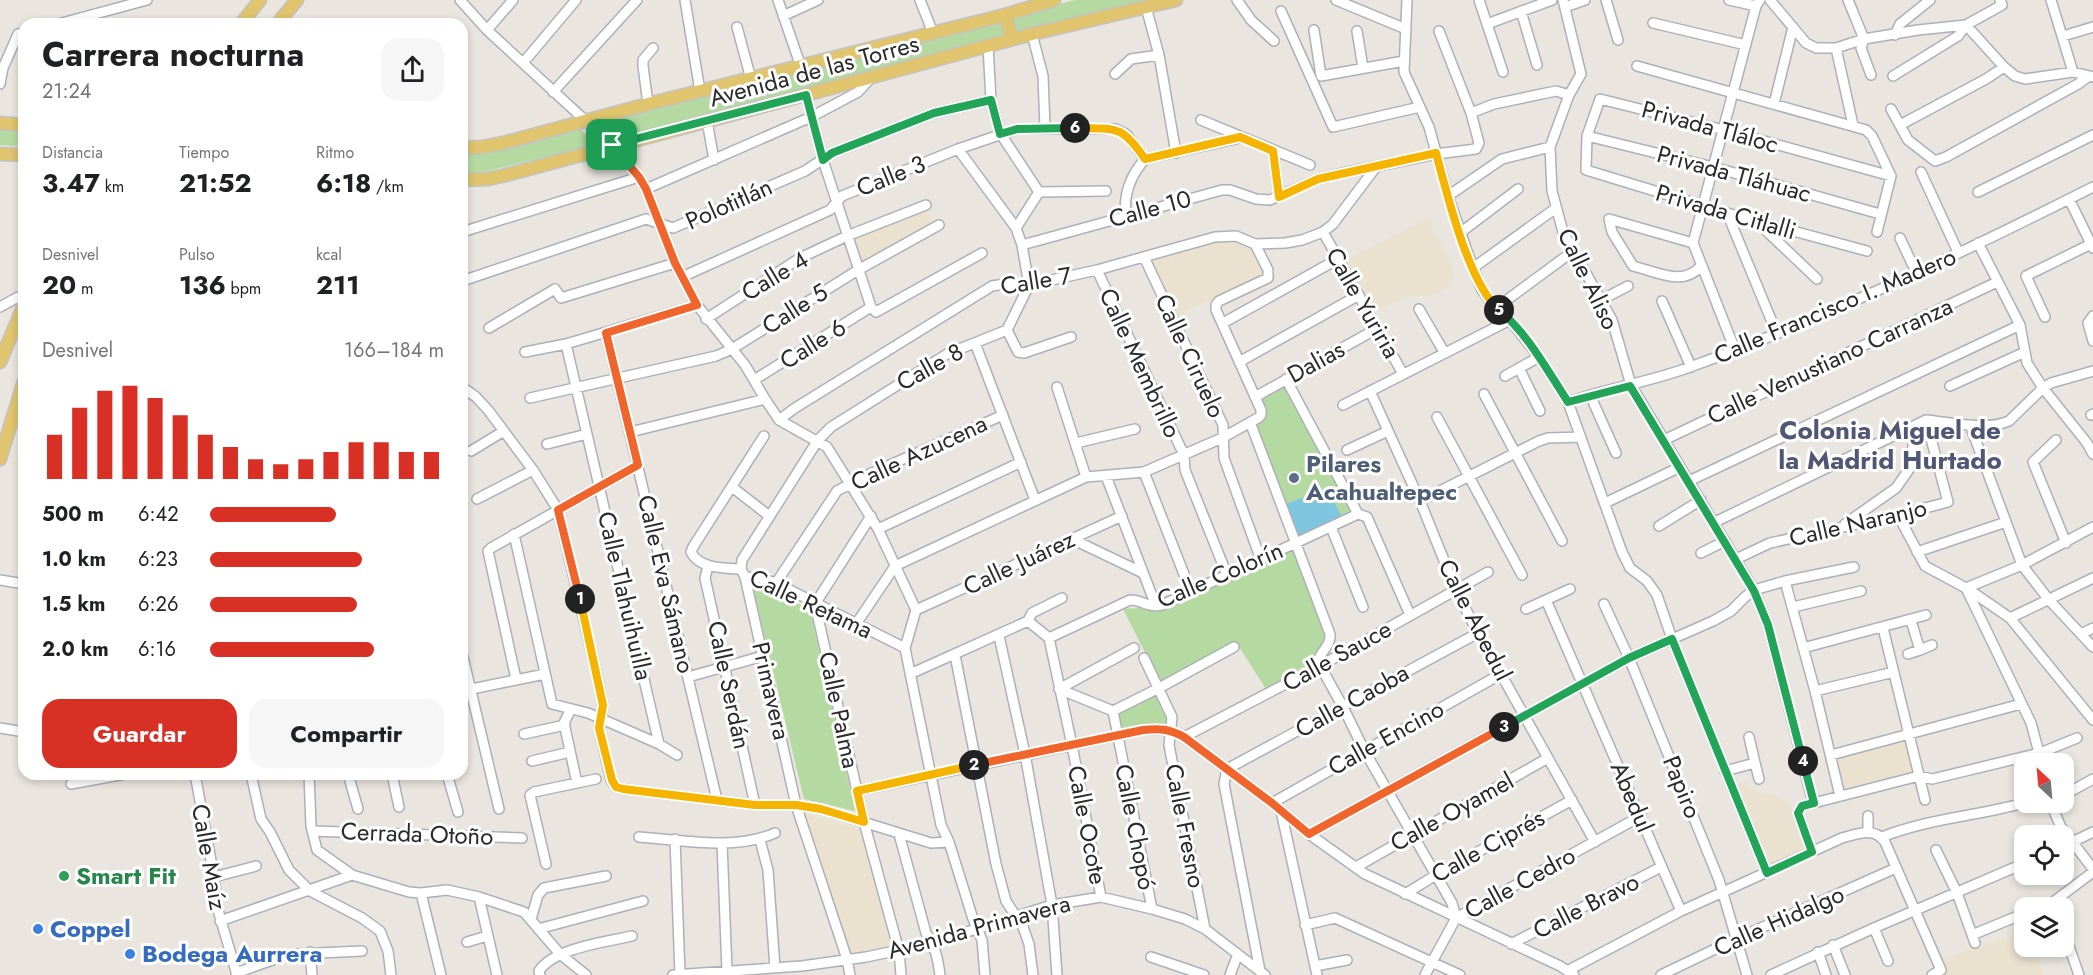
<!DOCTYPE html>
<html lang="es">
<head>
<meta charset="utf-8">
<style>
	:root { --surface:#fff; --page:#f6f6f6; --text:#202124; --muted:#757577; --accent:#d93025 }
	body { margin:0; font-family:Jost,sans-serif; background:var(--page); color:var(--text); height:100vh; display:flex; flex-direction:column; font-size:22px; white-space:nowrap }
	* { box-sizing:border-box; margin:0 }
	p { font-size:20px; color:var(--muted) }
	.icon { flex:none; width:33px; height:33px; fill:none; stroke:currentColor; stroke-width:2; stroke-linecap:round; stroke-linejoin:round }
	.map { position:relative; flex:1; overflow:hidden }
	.drawer { position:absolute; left:18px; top:18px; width:450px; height:762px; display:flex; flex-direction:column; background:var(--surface); border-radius:18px; box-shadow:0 3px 9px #0003 }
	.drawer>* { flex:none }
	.needle { width:39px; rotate:334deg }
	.controls { position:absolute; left:2014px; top:753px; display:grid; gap:12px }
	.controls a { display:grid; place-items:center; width:60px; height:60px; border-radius:12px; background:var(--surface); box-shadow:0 3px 9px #0003; font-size:30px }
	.pin { position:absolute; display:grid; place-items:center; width:51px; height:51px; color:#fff; margin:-26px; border-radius:12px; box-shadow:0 3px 9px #0006 }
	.km { position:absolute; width:30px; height:30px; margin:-15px; border-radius:50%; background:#222; color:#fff; font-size:16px; line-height:30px; text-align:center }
	.round { display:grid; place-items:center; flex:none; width:63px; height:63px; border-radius:18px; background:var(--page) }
	.head { display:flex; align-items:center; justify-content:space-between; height:102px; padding:0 24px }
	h1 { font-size:33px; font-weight:700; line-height:45px }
	.metrics { display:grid; grid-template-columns:repeat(3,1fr); gap:9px; height:102px; padding:6px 24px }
	.metrics div { display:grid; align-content:center }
	.metrics b { font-size:26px; font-weight:700 }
	.metrics small { font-size:16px; font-weight:400 }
	.metrics p { font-size:16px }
	.chart { height:168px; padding:12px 24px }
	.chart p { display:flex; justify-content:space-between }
	.chart svg { width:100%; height:108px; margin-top:6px; stroke:var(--accent); stroke-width:6 }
	.primary-button { display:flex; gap:12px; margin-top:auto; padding:12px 24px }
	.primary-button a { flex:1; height:69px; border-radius:18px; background:var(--accent); color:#fff; font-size:24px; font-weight:700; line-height:69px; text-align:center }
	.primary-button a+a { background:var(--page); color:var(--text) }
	ul { padding:0 24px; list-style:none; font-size:20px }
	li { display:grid; grid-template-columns:96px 72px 1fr; align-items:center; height:45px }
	li i { height:15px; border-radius:8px; background:var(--accent) }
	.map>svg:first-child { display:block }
	.education { fill:#eae1cf }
	.green { fill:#b5daa1 }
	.water { fill:#7ec6e0 }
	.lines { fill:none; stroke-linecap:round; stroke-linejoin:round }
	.minor-casing { stroke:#aeb0b9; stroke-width:12 }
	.major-casing { stroke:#c3c3c3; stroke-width:15 }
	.minor { stroke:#fff; stroke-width:9 }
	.major { stroke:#e0c46e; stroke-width:12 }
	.split-1-casing { stroke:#fff; stroke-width:12 }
	.split-2-casing { stroke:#fff; stroke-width:12 }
	.split-3-casing { stroke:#fff; stroke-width:12 }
	.split-4-casing { stroke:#fff; stroke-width:12 }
	.split-5-casing { stroke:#fff; stroke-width:12 }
	.split-6-casing { stroke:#fff; stroke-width:12 }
	.split-7-casing { stroke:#fff; stroke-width:12 }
	.split-1 { stroke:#f0652b; stroke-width:8 }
	.split-2 { stroke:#f5b400; stroke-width:8 }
	.split-3 { stroke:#f0652b; stroke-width:8 }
	.split-4 { stroke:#22a559; stroke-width:8 }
	.split-5 { stroke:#22a559; stroke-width:8 }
	.split-6 { stroke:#f5b400; stroke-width:8 }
	.split-7 { stroke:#22a559; stroke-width:8 }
	.service-dot { fill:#5c6f8a; stroke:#fff; stroke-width:2 }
	.leisure-dot { fill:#2e9e5b; stroke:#fff; stroke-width:2 }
	.shop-dot { fill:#3f7fe0; stroke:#fff; stroke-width:2 }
	.labels { text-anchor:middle; stroke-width:6; stroke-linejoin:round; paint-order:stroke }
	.street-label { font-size:24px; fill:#2a2a2a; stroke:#fff }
	.service-label { font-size:24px; font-weight:bold; fill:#4e5e75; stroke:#fff; text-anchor:start }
	.leisure-label { font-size:24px; font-weight:bold; fill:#27864d; stroke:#fff; text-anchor:start }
	.shop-label { font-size:24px; font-weight:bold; fill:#366cbe; stroke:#fff; text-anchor:start }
	.neighbourhood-label { font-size:26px; font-weight:bold; fill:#505775; stroke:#fff }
</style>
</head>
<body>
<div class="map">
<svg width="2093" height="975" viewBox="0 0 2093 975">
	<rect width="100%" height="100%" fill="#eae5de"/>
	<!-- education -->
	<path class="education" d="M925,208L935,225L861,266L850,238Z
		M1428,218L1450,260L1453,273L1450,286L1432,295L1405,297L1374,312L1345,261Z
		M1228,239L1251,249L1263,276L1176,316L1152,261Z
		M1906,738L1914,775L1845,793L1836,756Z
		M1746,782L1760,795L1766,792L1789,803L1808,849L1771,865L1735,785Z
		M803,813L859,829L891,945L850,954Z
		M2025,932V946L2036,947L2043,975H1945L1938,960Z"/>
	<!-- green -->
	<path class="green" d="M1075,0H1147L1015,34L1011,16Z
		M1001,21L1006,36L614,141L593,121Z
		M579,127L596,145L471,175H462V153L472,154Z
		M0,129L24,130V147L0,145Z
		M1285,383L1355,512L1296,542L1250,422L1258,418L1255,397Z
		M1296,545L1327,637L1319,648L1315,665L1266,689L1236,642L1160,682L1123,609L1139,608L1155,611Z
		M752,584L810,609L855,811L804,799Z
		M1158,691L1171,717L1169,728L1118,732L1115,712Z"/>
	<!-- water -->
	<path class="water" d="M1327,488L1343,519L1296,542L1286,504Z"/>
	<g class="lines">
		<!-- minor casing -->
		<g class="minor-casing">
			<path id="minor" d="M460,0L487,30L612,145L639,177L646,189L675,263L697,305L745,365L765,399L779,420L827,447L878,529L916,610
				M685,0L700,91
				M778,0L801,67
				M920,0L933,33
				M1237,0L1251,20L1274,41
				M1336,0L1406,29
				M1407,0L1404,72L1429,127L1448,196L1473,268L1482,290L1496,308L1510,320L1539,357L1568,402L1622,552L1630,568L1647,581L1657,595L1672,639L1767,873
				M1479,0L1503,72
				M1563,0L1581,74L1569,95L1550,147L1552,191L1563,232L1612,320L1631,385L1754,590L1768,625L1813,803
				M1606,0L1618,40
				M1729,0L1756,6
				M1770,0L1806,43L1816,48H1836L1864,39L1918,30L1966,25L2004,67L2015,76L2025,79L2073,72L2093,77
				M1848,0L1864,39L1861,48L1871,75
				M2051,0L2073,72
				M1146,7L1159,55L1176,153
				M1565,7L1585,0
				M1281,11L1333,127L1420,107
				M1521,11L1537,65
				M783,16L818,0
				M1653,23L1746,45
				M58,24L147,0
				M1487,24L1552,0
				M737,27L751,79
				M487,30L513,0
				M1314,30L1321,76L1404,61
				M1357,31L1363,68
				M1032,34L1043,76L1045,128
				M1895,35L1900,24L1930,0
				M2063,36L2093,27
				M988,46L991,100L1000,133L1039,192
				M1836,48L1853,125
				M523,63L576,0
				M1637,66L1866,130L1872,136L1891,176L1877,232
				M1115,74L1131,59L1159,55
				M1893,76L1958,36L1966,25L2002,5L2000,0
				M0,84L3,68L18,34L24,33
				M553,92L637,0
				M806,95L823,160L871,307
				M648,104L643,66V60L653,48
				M1774,104L1793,27
				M1891,109L1908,140L1935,161L1946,157L2078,84L2089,76
				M1471,113L1494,104L1556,91L1569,95
				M1201,120L1310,165
				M707,121L714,160
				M1900,125L1986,79L2004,67
				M1587,136L1713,167L1880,214
				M958,149L1016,228L1022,245L1029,285
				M1273,151L1279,197
				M1145,159L1240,138
				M1921,172L1958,252
				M646,189L811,117L858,92L871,78
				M1039,192L1106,191
				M1978,192L2093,135
				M1448,196L1502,159L1550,147
				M2069,199L2093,248
				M1727,213L1777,334
				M1126,216C1123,194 1131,175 1145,159
				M1758,223L1817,279
				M1016,228L1039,192
				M462,232L639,177
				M1323,232L1403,374
				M1460,233L1518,189
				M1900,238L1916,272
				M1693,243L1609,219L1612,232L1633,266C1657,272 1683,287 1701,266
				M1978,243L2020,325L2027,363L2043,388L2087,443L2093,454
				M1022,245L1222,190H1230L1256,199L1270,200L1318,179L1343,173L1436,154L1476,149L1479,143L1471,113L1439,31
				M1867,251L1727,213L1586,170L1587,136L1600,99L1724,130L1891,176
				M1144,257L1223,425L1224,458L1261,560
				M1473,268L1556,208
				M1097,270L1184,455L1185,470L1227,575
				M682,277L830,210L842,196L958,149L1017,129H1116L1126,134L1145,159
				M462,281L646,219L673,228L805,171L832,153L934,113L991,100
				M1601,300L1628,286
				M1662,301L1691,367
				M0,307L18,297H24
				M871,307L876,312L982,253
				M1496,308L1572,252
				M1419,309L1444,352
				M2093,316L2088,323L2093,341
				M2045,317L2026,276L2091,244
				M706,319L800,258L847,236L926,205
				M1223,323L1338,259
				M489,328L555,289L561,298L675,263
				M1007,330L1018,352L1024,353L1071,337
				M606,333L717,800
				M975,343L1035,500
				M566,344L659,744
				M1735,350L1693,243L1756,6L1760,0
				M525,352L566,344L697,305
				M1239,362L1359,295
				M1519,368L1540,411
				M1505,376L1539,357
				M1286,379L1358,514
				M754,380L871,307
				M1950,386L2025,352
				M462,387L476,397L488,410L533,470L558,510L597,676L603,705L599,728L611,780L616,787L623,789L755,805H796L821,809L931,843L949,842
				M1057,387L1086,477
				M1370,391L1420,501L1456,590L1478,633L1595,842
				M1484,394L1562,541
				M1590,395L1616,453
				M1255,397L1378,328
				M530,398L716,356L732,349L858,270L939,225
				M1568,402C1608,388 1650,382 1690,367C1828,317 1962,253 2093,187
				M1343,405L1510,320
				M2091,415L2093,414
				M1437,417L1522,575
				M779,420L795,408L992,286L1005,284L1029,285L1097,270L1215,237L1236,236L1255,244L1285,243L1302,240L1323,232L1333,224L1376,167
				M1926,420C1949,422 1987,431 2009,421L2043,388L2051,383L2093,371
				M1250,422L1330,634C1331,647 1320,651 1318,662L1343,707L1364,750L1452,903L1456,918
				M1970,425L2022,565L2049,600L2093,647
				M630,432L765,399
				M764,436L693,547L691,552C699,569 725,568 741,569L745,577L760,578L776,583L905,648
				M1664,440L1997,282
				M2056,440L2033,462L2066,543
				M1076,443L1135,429
				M547,444L587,434
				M1347,450L1388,431
				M471,451L504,431
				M1144,472L1191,592
				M1106,476L1156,606
				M1689,481L2020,325
				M732,487L768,515
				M477,499L533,470
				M1420,501L1539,441L1548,438L1581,437
				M1605,503L1680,467
				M1358,514L1367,517L1410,615
				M1898,515L1925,566L1966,588L2031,723L2042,764
				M871,516L815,604L864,822L899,951L901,975
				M1715,522L1926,420
				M1845,524L1896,488L1910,468L1913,446
				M1659,526L1701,500
				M1331,527L1363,607
				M878,529L1021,462
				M514,534L552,704L588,713L659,744L677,755
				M1072,539L1143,573
				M1917,552L2006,522
				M1701,553L1725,541
				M1736,559L1770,543L1898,515L1948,502L1926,420
				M708,566L705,578L755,805
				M741,569L742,560L818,440L831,427L947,354L1007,330L1029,285
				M745,577L796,805L847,959L850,975
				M0,580L24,584
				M1785,581L1815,691L1840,796
				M776,583L837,491L865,476L1003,415
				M1966,588L2022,565L2093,527
				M1968,589L2010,618L2093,720
				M1546,600L1681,911
				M1604,604L1629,658L1719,880L1747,975
				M1793,607L1861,591
				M1526,609L1570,589
				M916,610L905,648L941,825L949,842L973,919L982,940L985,975
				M916,610L1122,516
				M2010,618L2093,578
				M1028,621L1049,638L1072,745L1101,897
				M1028,621L1032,613L1062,598
				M1911,621L1920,650L1932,645
				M856,624L895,566L1086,477L1144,472L1222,438L1258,418L1261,415V410L1216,310V305L1219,301L1268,278V270L1255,244
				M1883,628L1925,800
				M2081,634L2093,628
				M999,636L1025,754L1052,905L1057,975
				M1049,638L1130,600C1143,600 1147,608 1162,605L1358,514
				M1803,648L1926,615
				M462,653L499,809
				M1908,654L1920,650
				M955,655L996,864L1006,901L1023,927L1029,944L1033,975
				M1144,658L1172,717L1169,745L1205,929
				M910,674L1028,621
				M688,677L763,656
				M516,679L488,551L491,548L638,465
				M1059,689L1134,648
				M1059,689L1113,711
				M462,691L545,674
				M1815,691L1894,672
				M571,709L564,723L577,783
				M1113,711L1152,909
				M1113,711L1159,688L1234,647
				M0,728L24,732
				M524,734L565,725
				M1184,737L1320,666L1488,572
				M1831,755L2021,704
				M532,761L570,752
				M1755,763L1759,779
				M1725,771L1755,763L1749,737
				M195,774L214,877L218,910L237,975
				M251,774L261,819L270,832L289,870L310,891L362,918L380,931L388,951L391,975
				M309,774L311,826L317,850L352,875L409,892L421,893L447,890L479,897L524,912L560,954L586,975
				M348,774L358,809
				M392,774L399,807
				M447,774L458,812
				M71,784L125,774
				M857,791L1143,730C1160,728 1169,729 1184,737L1272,803L1309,834L1365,874L1560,966L1574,975
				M2064,795L2093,779
				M2050,802L2061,827L2093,869
				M1272,803L1501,674
				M1281,811L1317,975
				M1868,816V831
				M312,831L522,838
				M899,834L926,933C935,946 938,959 940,975
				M1309,834L1629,658L1713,621L1731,611L1745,597L1754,590L1785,581L1854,567
				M639,837C683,840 734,851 775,833
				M1882,837C1930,818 1979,816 2028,802
				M675,839L680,974
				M760,840L768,870L775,968
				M722,843L727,971
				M2064,846L2093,832
				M1936,850L1957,893L1975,943
				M1812,852L1798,813L1802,806L1919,776L1932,779L2040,753L2077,738
				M546,864L530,795L534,792L596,779
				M1356,867L1548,758
				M214,877L256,866
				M421,893L441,975
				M1405,894L1436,875L1572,800
				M479,897L497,975
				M2039,908L2053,902L2093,872
				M531,919L538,895L544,888L606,876
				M220,921L352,875
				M1305,925L1335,918L1460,975
				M1874,928L1888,961
				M538,929L643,901
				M2064,932L2079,975
				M1972,935L2025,913
				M467,942L487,936
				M1511,944L1661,867
				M1833,945L1845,975
				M310,952L312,975
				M1818,952L1826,975
				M297,954L362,951
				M1151,957L1204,975
				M1315,966L1347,960
				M1260,971L1224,784L1227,769L1478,633
				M1567,971L1681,911L1842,838C1857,834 1874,826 1885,842L1941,970L1932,975
				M236,973L278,958
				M540,975L539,971C554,948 606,942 632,936
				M673,975L802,966L866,957L932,943L1052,905L1101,897L1152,909L1185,919L1205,929L1265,975
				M1230,975L1238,954
				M1425,975L1456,918L1641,816
				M1661,975L1736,939L1896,868
				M1771,975L1874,928L2025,863"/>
		</g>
		<!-- major casing -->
		<g class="major-casing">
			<path id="major" d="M1005,15L1012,39
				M241,24L260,0
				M277,24L297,0
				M0,123L24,125
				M462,148L482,147L503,143L648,104L1005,15L1054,0
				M0,154L24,155
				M462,180L488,179L510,174L1032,34L1176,0
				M0,362L24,305
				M0,459L24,381"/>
		</g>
		<!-- minor -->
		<use href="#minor" class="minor"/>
		<!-- major -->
		<use href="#major" class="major"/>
	</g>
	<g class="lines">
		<!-- split-1 casing -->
		<g class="split-1-casing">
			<path id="split-1" d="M580,599L558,510L638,465L606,333L697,305L675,263L646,189L639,177L612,145"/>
		</g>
		<!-- split-2 casing -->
		<g class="split-2-casing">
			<path id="split-2" d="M580,599L603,705L599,728L612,780L616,787L623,789L755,805H796L821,809L864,822L857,791L974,765"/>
		</g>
		<!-- split-3 casing -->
		<g class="split-3-casing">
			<path id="split-3" d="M974,765L1143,730C1160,728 1169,729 1184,737L1272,803L1309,834L1504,727"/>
		</g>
		<!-- split-4 casing -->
		<g class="split-4-casing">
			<path id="split-4" d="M1504,727L1629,658L1672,639L1767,873L1812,852L1798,813L1802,806L1814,803L1803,761"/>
		</g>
		<!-- split-5 casing -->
		<g class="split-5-casing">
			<path id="split-5" d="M1499,310C1528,334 1547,370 1568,402L1630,386L1754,591L1768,625L1803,761"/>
		</g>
		<!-- split-6 casing -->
		<g class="split-6-casing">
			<path id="split-6" d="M1075,128C1116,129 1121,124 1145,159L1240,137L1273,151L1279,197L1318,179L1436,153C1447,194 1468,282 1499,310"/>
		</g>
		<!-- split-7 casing -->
		<g class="split-7-casing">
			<path id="split-7" d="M612,145L806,95L823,160L832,153L934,113L991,100L1000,134L1017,129L1075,128"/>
		</g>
		<!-- split-1 -->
		<use href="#split-1" class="split-1"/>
		<!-- split-2 -->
		<use href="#split-2" class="split-2"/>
		<!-- split-3 -->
		<use href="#split-3" class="split-3"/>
		<!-- split-4 -->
		<use href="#split-4" class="split-4"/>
		<!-- split-5 -->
		<use href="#split-5" class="split-5"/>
		<!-- split-6 -->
		<use href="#split-6" class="split-6"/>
		<!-- split-7 -->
		<use href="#split-7" class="split-7"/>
	</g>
	<!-- markers -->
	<circle class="service-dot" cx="1294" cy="478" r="6"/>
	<circle class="leisure-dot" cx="64" cy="876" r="6"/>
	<g class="shop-dot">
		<circle cx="38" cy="929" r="6"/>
		<circle cx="130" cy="954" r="6"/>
	</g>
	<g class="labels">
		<!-- street labels -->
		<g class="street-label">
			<text transform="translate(814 71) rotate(-15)" y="8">Avenida de las Torres</text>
			<text transform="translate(1710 127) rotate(15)" y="8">Privada Tláloc</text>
			<text transform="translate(1734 174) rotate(15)" y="8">Privada Tláhuac</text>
			<text transform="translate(891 176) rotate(-22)" y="8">Calle 3</text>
			<text transform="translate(729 204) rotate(-24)" y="8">Polotitlán</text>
			<text transform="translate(1150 209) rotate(-15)" y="8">Calle 10</text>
			<text transform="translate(1726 212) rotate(16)" y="8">Privada Citlalli</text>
			<text transform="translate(775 276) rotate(-31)" y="8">Calle 4</text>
			<text transform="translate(1588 279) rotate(64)" y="8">Calle Aliso</text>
			<text transform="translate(1036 281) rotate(-9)" y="8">Calle 7</text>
			<text transform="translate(1363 303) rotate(60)" y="8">Calle Yuriria</text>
			<text transform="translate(1835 306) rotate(-23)" y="8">Calle Francisco I. Madero</text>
			<text transform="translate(795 309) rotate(-32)" y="8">Calle 5</text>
			<text transform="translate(813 344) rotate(-32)" y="8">Calle 6</text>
			<text transform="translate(1190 356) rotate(65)" y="8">Calle Ciruelo</text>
			<text transform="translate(1830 361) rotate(-25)" y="8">Calle Venustiano Carranza</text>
			<text transform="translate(1316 362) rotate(-29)" y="8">Dalias</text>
			<text transform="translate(1140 363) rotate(65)" y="8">Calle Membrillo</text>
			<text transform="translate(930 367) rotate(-29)" y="8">Calle 8</text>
			<text transform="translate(919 453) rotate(-25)" y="8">Calle Azucena</text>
			<text transform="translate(1858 523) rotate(-13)" y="8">Calle Naranjo</text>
			<text transform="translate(1019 563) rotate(-25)" y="8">Calle Juárez</text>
			<text transform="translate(1220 575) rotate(-23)" y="8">Calle Colorín</text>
			<text transform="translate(666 584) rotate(77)" y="8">Calle Eva Sámano</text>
			<text transform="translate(625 596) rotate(77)" y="8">Calle Tlahuihuilla</text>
			<text transform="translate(811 604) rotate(25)" y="8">Calle Retama</text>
			<text transform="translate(1475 620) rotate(63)" y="8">Calle Abedul</text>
			<text transform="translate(1337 656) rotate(-29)" y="8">Calle Sauce</text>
			<text transform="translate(729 685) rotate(78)" y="8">Calle Serdán</text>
			<text transform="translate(771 691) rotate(77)" y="8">Primavera</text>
			<text transform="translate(1352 701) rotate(-29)" y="8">Calle Caoba</text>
			<text transform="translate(839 710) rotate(78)" y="8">Calle Palma</text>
			<text transform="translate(1386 738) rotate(-29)" y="8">Calle Encino</text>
			<text transform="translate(1682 787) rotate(68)" y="8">Papiro</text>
			<text transform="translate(1632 797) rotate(67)" y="8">Abedul</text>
			<text transform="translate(1452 812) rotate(-29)" y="8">Calle Oyamel</text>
			<text transform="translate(1087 825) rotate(79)" y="8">Calle Ocote</text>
			<text transform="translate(1185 826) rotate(79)" y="8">Calle Fresno</text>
			<text transform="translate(1135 827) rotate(79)" y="8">Calle Chopó</text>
			<text transform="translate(417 834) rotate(2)" y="8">Cerrada Otoño</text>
			<text transform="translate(1488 846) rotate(-29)" y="8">Calle Ciprés</text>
			<text transform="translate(209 857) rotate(80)" y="8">Calle Maíz</text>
			<text transform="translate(1520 883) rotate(-29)" y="8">Calle Cedro</text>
			<text transform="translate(1586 906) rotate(-27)" y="8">Calle Bravo</text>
			<text transform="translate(1779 921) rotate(-24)" y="8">Calle Hidalgo</text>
			<text transform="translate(979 927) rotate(-15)" y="8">Avenida Primavera</text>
		</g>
		<!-- service labels -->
		<g class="service-label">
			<text x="1306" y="472">Pilares<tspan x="1306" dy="28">Acahualtepec</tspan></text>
		</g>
		<!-- leisure labels -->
		<g class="leisure-label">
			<text x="76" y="884">Smart Fit</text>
		</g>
		<!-- shop labels -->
		<g class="shop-label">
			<text x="50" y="937">Coppel</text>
			<text x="142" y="962">Bodega Aurrera</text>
		</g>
		<!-- neighbourhood labels -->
		<g class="neighbourhood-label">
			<text x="1890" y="439">Colonia Miguel de<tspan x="1890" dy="30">la Madrid Hurtado</tspan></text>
		</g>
	</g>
</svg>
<div class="controls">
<a><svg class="needle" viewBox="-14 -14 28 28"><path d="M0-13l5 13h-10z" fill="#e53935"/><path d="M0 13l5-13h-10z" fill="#757577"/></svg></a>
<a><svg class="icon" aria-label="locate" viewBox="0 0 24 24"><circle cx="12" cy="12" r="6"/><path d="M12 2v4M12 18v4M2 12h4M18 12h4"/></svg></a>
<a><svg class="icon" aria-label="layers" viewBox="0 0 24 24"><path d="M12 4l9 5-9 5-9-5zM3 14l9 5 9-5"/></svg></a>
</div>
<div class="pin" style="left:612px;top:145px;background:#1e9e55"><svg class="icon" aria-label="arrive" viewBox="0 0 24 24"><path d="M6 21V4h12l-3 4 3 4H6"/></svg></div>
<b class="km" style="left:580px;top:599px">1</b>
<b class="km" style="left:974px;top:765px">2</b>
<b class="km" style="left:1504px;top:727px">3</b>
<b class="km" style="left:1803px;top:761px">4</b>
<b class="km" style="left:1499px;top:310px">5</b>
<b class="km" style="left:1075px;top:128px">6</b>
<section class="drawer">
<div class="head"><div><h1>Carrera nocturna</h1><p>21:24</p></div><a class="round"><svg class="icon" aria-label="share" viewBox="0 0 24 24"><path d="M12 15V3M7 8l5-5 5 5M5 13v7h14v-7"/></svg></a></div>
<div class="metrics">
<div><p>Distancia</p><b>3.47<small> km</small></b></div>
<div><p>Tiempo</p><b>21:52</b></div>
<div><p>Ritmo</p><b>6:18<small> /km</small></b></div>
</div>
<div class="metrics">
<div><p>Desnivel</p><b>20<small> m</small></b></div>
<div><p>Pulso</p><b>136<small> bpm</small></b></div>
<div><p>kcal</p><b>211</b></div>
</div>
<div class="chart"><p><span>Desnivel</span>166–184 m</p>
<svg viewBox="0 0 160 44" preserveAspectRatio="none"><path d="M5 44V26M15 44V15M25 44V8M35 44V6M45 44V11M55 44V18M65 44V26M75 44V31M85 44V36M95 44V38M105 44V36M115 44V33M125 44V29M135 44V29M145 44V33M155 44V33"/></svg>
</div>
<ul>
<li><b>500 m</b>6:42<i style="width:54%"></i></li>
<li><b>1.0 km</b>6:23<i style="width:65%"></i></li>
<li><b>1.5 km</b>6:26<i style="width:63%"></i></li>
<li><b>2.0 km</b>6:16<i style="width:70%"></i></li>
</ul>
<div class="primary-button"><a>Guardar</a><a>Compartir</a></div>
</section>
</div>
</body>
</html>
